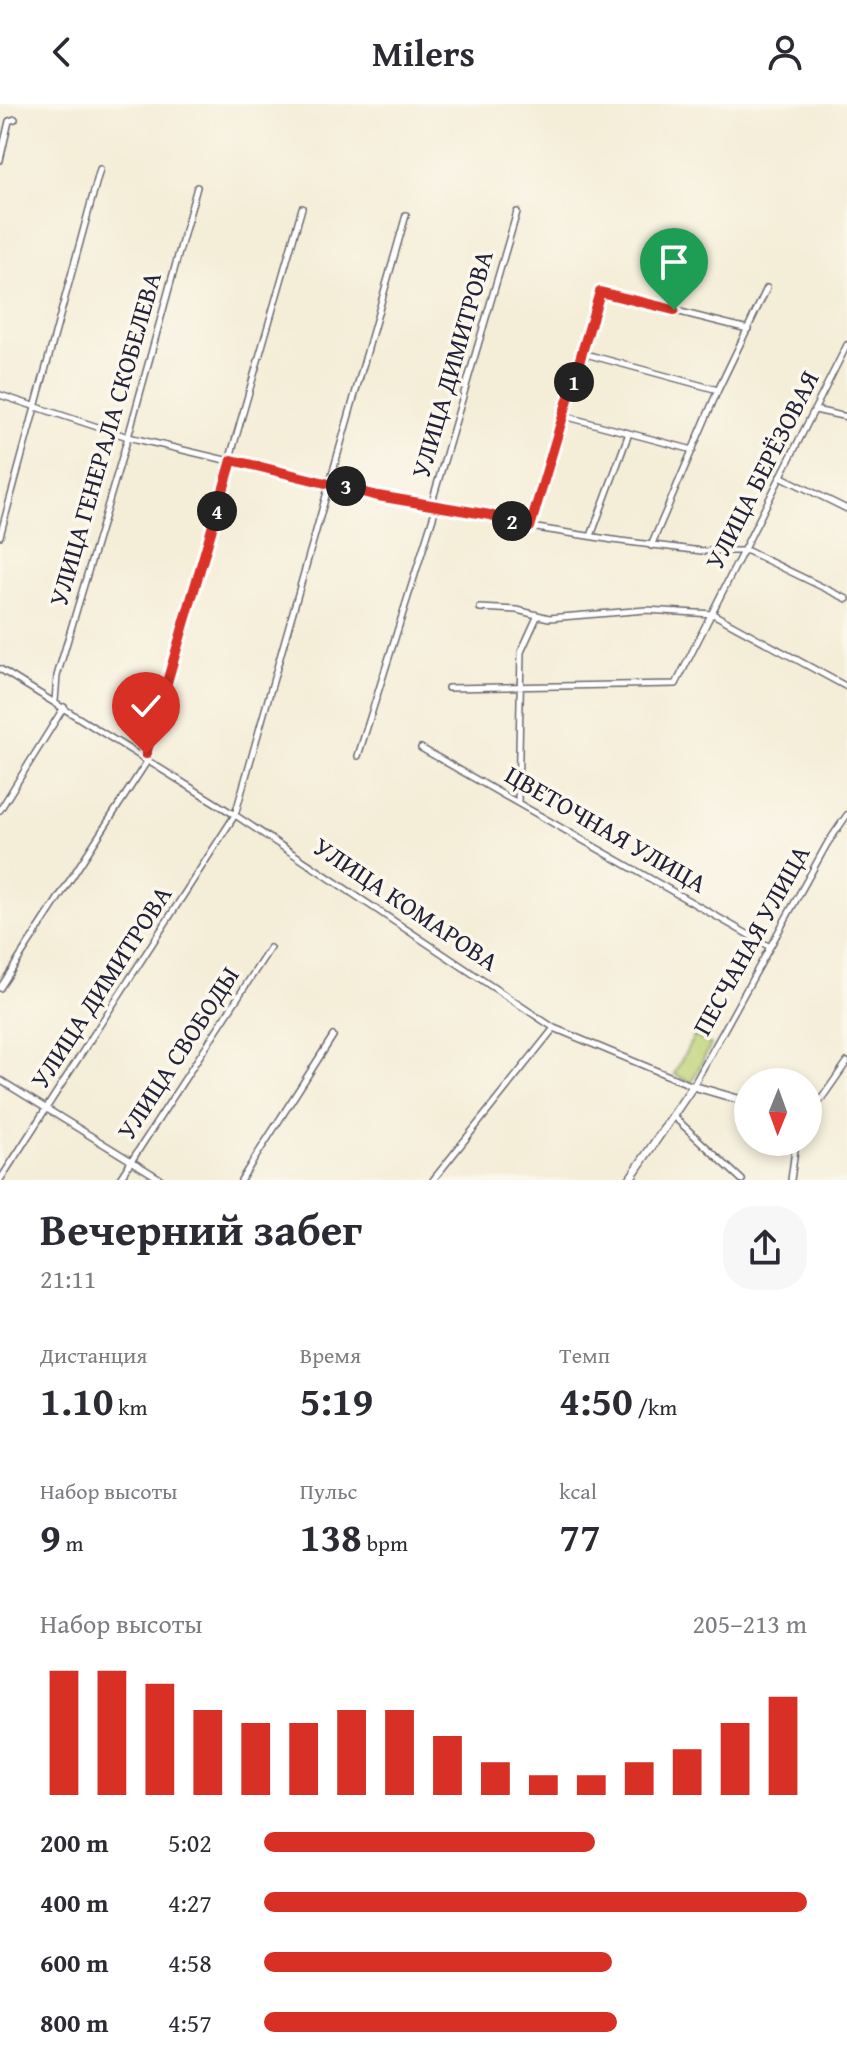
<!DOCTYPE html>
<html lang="ru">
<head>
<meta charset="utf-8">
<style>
	:root { --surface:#fff; --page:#f7f7f7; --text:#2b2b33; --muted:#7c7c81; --accent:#d93025 }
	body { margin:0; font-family:"Gentium Book Plus",serif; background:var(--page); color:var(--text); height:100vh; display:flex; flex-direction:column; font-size:30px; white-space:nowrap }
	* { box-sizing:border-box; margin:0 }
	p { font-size:26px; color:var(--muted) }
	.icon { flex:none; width:44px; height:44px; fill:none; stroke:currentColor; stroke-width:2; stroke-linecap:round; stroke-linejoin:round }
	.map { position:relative; height:1076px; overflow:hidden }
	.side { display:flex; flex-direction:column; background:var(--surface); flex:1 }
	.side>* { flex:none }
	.needle { width:52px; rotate:181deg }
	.buttons { position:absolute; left:734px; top:964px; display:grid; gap:16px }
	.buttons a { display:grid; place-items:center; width:88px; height:88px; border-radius:50%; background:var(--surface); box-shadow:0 4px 12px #0003; font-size:40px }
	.pin { position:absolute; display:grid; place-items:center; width:68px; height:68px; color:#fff; margin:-82px -34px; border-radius:50% 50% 50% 0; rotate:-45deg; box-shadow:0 0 8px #0007 }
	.pin .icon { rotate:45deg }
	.km { position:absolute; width:40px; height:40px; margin:-20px; border-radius:50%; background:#222; color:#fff; font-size:22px; line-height:40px; text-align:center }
	.round { display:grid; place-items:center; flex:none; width:84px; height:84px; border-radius:32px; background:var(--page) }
	.headline { display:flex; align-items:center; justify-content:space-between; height:136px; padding:0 40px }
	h1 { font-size:44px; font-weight:600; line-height:60px }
	.stats { display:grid; grid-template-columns:repeat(3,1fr); gap:12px; height:136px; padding:8px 40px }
	.stats div { display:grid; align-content:center }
	.stats b { font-size:40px; font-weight:600 }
	.stats small { font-size:22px; font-weight:400 }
	.stats p { font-size:22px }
	.chart { height:224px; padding:16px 40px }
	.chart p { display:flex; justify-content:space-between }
	.chart svg { width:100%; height:144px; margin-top:8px; stroke:var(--accent); stroke-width:6 }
	ul { padding:0 40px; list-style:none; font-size:26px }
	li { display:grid; grid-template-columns:128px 96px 1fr; align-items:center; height:60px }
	li i { height:20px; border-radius:10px; background:var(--accent) }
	header { display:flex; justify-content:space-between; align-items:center; height:104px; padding:0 40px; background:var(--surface); font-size:36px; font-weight:600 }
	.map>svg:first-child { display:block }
	.green { fill:#bed377; stroke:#707a59; stroke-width:2 }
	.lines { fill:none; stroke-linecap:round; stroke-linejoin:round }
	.minor-casing { stroke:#6c6972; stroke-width:8 }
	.tertiary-casing { stroke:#6c6972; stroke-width:10 }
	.minor { stroke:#fff; stroke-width:5 }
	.tertiary { stroke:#fff; stroke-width:7 }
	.route-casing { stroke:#fff; stroke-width:16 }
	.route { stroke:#d93025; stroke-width:10 }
	.labels { text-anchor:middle; stroke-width:7; stroke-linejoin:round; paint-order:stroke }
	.street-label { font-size:26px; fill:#22223b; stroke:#fbf7ec }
</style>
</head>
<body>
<header><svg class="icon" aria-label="back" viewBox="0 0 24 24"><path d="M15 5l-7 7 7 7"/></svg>Milers<svg class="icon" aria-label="person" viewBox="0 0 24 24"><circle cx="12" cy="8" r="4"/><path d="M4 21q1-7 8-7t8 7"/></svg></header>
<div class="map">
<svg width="847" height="1076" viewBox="0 0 847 1076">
	<rect width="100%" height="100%" fill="#fbf7ec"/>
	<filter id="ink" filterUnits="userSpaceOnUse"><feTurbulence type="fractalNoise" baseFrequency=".0125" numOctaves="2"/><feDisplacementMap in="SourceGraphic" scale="16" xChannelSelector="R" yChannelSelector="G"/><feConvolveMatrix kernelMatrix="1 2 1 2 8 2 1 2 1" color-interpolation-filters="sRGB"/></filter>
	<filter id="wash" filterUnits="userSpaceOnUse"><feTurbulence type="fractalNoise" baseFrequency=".006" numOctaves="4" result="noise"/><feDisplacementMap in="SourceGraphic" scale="32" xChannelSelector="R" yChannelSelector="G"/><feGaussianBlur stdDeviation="1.8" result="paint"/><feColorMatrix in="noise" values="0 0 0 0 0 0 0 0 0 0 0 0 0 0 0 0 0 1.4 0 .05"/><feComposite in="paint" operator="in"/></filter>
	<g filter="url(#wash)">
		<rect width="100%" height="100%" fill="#f4edd7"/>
		<!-- green -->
		<path class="green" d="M694,932L711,941L691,979L674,970Z"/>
	</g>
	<g filter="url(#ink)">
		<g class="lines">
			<!-- minor casing -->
			<g class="minor-casing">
				<path id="minor" d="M0,56L9,17L15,15
					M582,249L718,286
					M0,291L128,333L378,392L432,398L530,423L620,437L702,447H748L847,495
					M815,306L847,313
					M564,312L693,346
					M780,372L847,405
					M530,423L600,188L748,225
					M0,432L100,65
					M591,432L629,329
					M651,442L718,286L767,184
					M480,504L517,506L549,514L646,506L713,510L847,583
					M0,565L235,711L554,924L693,982L827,740L847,711
					M448,584L676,580L847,241
					M55,597L57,572L128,333L197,83
					M421,644L770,843
					M358,652L434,410L432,398L517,108
					M518,698L521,548L537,513
					M0,706L64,603
					M0,884L148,656L147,642L302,104
					M0,976L162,1076
					M673,1012L742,1076
					M808,1014L847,958
					M0,1076L235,711L406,111
					M119,1076L270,844
					M241,1076L333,932
					M433,1076L554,924
					M791,1076L796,1038"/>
			</g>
			<!-- tertiary casing -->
			<g class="tertiary-casing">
				<path id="tertiary" d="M629,1076L693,982L748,998"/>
			</g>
			<!-- minor -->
			<use href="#minor" class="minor"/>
			<!-- tertiary -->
			<use href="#tertiary" class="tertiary"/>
		</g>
	</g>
	<g class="lines" filter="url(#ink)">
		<!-- route casing -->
		<g class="route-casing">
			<path id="route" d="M146,650L232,356L378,392L490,411L530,423L600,188L674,206"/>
		</g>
		<!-- route -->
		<use href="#route" class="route"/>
	</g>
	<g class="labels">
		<!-- street labels -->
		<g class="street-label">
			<text transform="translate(452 260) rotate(-74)" y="9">УЛИЦА ДИМИТРОВА</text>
			<text transform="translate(105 335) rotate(-74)" y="9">УЛИЦА ГЕНЕРАЛА СКОБЕЛЕВА</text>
			<text transform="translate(762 366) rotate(-63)" y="9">УЛИЦА БЕРЁЗОВАЯ</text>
			<text transform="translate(606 725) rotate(30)" y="9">ЦВЕТОЧНАЯ УЛИЦА</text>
			<text transform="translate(406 800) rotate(34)" y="9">УЛИЦА КОМАРОВА</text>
			<text transform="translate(751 836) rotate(-61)" y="9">ПЕСЧАНАЯ УЛИЦА</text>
			<text transform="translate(101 883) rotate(-57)" y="9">УЛИЦА ДИМИТРОВА</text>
			<text transform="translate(178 949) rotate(-57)" y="9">УЛИЦА СВОБОДЫ</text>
		</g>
	</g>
</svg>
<div class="buttons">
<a><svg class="needle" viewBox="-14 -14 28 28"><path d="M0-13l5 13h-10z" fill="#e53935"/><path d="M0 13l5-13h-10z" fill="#7c7c81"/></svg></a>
</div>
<div class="pin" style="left:674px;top:206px;background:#1e9e55"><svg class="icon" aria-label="arrive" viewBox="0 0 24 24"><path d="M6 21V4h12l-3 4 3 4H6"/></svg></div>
<div class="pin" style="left:146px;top:650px;background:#d93025"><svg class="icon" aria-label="check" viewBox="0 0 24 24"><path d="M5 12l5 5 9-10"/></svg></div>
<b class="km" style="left:574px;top:278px">1</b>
<b class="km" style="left:512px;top:417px">2</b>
<b class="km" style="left:346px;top:382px">3</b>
<b class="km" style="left:217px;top:407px">4</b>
</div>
<section class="side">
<div class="headline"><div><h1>Вечерний забег</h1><p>21:11</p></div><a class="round"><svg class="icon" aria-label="share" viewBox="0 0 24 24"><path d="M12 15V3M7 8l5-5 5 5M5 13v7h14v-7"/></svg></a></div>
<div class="stats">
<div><p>Дистанция</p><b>1.10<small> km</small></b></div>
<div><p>Время</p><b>5:19</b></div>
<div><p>Темп</p><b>4:50<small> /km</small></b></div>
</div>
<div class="stats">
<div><p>Набор высоты</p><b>9<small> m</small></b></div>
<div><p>Пульс</p><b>138<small> bpm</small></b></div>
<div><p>kcal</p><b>77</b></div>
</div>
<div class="chart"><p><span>Набор высоты</span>205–213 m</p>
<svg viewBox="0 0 160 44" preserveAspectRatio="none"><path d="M5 44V6M15 44V6M25 44V10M35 44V18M45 44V22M55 44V22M65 44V18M75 44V18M85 44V26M95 44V34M105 44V38M115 44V38M125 44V34M135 44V30M145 44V22M155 44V14"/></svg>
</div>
<ul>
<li><b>200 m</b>5:02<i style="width:61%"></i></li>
<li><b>400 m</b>4:27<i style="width:100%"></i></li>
<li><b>600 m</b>4:58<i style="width:64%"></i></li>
<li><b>800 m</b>4:57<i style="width:65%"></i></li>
</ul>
</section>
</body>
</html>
